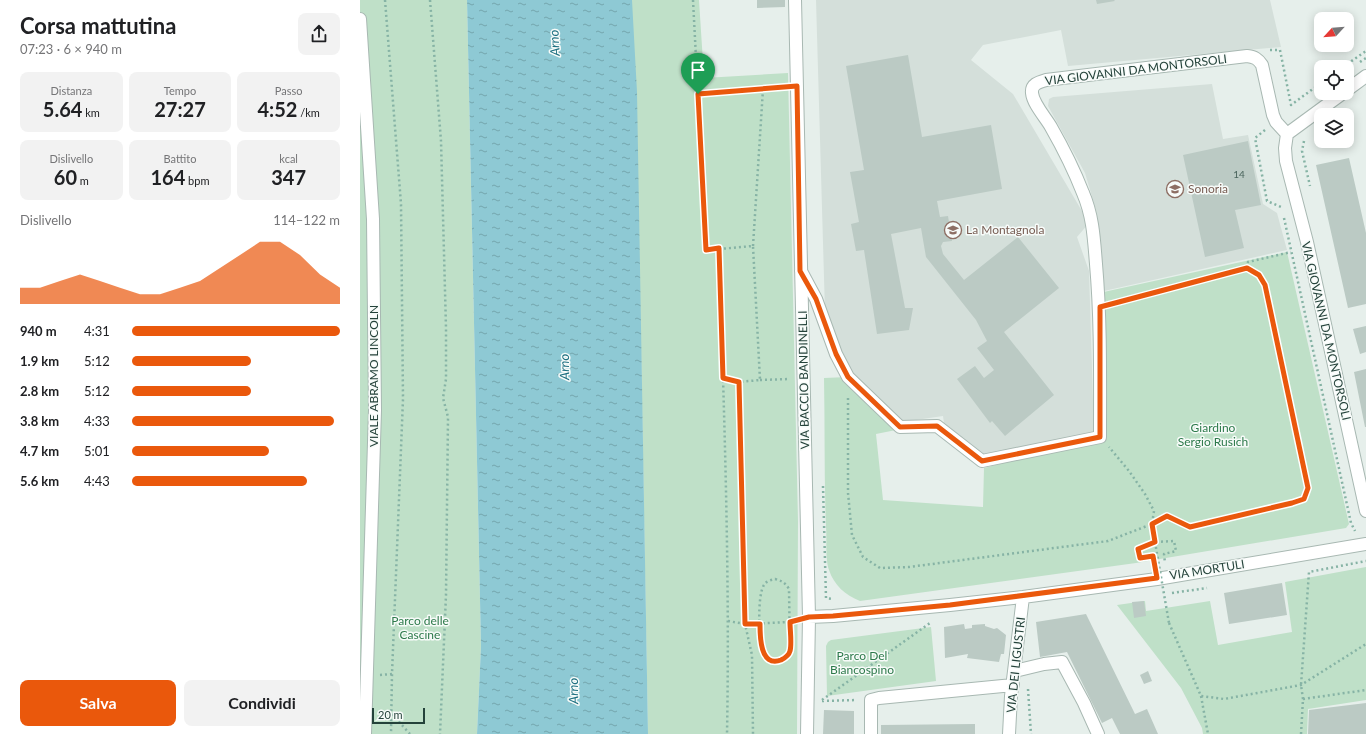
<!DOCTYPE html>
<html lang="it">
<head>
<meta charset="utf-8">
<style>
	:root { --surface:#fff; --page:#f2f2f2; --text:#202124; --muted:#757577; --accent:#ea580c }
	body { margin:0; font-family:Lato,sans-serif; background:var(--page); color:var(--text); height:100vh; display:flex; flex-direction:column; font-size:15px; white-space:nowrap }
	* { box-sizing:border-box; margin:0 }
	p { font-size:13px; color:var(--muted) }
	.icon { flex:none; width:22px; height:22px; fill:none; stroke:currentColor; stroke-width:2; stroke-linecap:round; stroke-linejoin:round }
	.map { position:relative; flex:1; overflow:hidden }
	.sheet { display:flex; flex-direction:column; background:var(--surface); width:360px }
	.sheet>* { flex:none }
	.needle { width:26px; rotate:244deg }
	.tools { position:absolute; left:954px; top:12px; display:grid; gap:8px }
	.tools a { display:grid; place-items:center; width:40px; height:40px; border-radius:8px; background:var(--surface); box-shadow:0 2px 10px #0003; font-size:20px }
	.scale { position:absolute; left:12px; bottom:10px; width:53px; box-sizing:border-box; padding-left:4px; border:2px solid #24423a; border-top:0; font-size:11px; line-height:14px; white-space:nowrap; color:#24423a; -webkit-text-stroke:3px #f7fbf9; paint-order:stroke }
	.pin { position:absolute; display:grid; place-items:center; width:34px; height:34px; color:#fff; margin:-41px -17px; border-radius:50% 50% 50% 0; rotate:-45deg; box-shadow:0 0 4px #0007 }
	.pin .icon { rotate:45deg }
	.round { display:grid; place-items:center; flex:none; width:42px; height:42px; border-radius:8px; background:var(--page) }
	.head { display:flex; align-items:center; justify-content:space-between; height:68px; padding:0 20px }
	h1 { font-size:22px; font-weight:700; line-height:30px }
	.stats { display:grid; grid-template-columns:repeat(3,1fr); gap:6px; height:68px; padding:4px 20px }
	.stats div { display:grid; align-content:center; border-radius:8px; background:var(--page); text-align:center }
	.stats b { font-size:20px; font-weight:700 }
	.stats small { font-size:11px; font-weight:400 }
	.stats p { font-size:11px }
	.chart { height:112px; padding:8px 20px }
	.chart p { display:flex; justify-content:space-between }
	.chart svg { width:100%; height:72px; margin-top:4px; fill:var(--accent); opacity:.7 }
	.cta { display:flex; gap:8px; margin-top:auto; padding:8px 20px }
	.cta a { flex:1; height:46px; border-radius:8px; background:var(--accent); color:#fff; font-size:16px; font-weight:700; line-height:46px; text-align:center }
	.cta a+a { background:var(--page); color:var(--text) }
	ul { padding:0 20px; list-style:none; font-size:13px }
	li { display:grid; grid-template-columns:64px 48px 1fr; align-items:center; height:30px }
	li i { height:10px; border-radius:5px; background:var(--accent) }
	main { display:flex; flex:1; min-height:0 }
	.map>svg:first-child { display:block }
	.built { fill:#d4dfda }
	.green { fill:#bfe0c8 }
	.water { fill:url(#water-ripples) }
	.building { fill:#bbcac4 }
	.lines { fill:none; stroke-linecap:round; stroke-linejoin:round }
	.minor-casing { stroke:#a8b8b2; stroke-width:14 }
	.path { stroke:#86b3a5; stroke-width:2.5; stroke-dasharray:2 3; stroke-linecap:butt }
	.minor { stroke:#fff; stroke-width:12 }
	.path-bridge { stroke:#86b3a5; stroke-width:2.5; stroke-dasharray:2 3; stroke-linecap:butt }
	.route-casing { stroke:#fff; stroke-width:8 }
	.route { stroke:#ea580c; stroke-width:5 }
	.labels { text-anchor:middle; stroke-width:3; stroke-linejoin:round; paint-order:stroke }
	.number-label { font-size:10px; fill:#4a645c }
	.street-label { font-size:12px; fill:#24423a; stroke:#f7fbf9 }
	.education-label { font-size:12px; fill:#785e54; stroke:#f7fbf9; text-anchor:start }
	.park-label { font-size:12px; fill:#2d7a4b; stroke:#f7fbf9 }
	.water-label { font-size:13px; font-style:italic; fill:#1c6f80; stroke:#f7fbf9 }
</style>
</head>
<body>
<main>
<section class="sheet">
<div class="head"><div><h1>Corsa mattutina</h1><p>07:23 · 6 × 940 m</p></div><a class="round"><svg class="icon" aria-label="share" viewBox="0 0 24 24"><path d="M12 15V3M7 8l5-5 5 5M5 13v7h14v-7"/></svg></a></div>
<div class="stats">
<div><p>Distanza</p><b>5.64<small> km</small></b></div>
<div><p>Tempo</p><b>27:27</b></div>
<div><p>Passo</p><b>4:52<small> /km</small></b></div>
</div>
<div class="stats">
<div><p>Dislivello</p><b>60<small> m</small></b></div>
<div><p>Battito</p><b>164<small> bpm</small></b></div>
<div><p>kcal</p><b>347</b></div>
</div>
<div class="chart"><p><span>Dislivello</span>114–122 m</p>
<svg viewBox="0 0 160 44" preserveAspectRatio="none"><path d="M0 44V34L10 34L20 30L30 26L40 30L50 34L60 38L70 38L80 34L90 30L100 22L110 14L120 6L130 6L140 14L150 26L160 34V44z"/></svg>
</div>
<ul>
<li><b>940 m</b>4:31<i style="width:100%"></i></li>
<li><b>1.9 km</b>5:12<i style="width:57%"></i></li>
<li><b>2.8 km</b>5:12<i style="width:57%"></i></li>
<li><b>3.8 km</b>4:33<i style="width:97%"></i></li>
<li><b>4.7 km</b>5:01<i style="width:66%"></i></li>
<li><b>5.6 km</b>4:43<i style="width:84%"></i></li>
</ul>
<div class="cta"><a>Salva</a><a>Condividi</a></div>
</section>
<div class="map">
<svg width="1006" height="734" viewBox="0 0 1006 734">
	<defs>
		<pattern id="water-ripples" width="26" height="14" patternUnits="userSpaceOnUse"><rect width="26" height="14" fill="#8ec9d4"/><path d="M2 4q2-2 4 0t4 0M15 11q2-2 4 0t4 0" fill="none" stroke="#74a5ad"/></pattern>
	</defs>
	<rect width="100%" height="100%" fill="#e6efeb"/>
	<!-- built -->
	<path class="built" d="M456,0H910L921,47L708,66L701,30L623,45L611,60L653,94L729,223L717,237L729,271L734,433L627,456L584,423L583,416L542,422L494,377L479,350L465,312Z
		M852,84L863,139L888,135L903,204L917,213L927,250L744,291L736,210L725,173L688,106L689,99L693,97Z"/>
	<!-- green -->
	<path class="green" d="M0,0H107L121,646L117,734H0Z
		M270,0H339L344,78L428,73L438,521L437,734H288L281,350Z
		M927,252L989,524L986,528L776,563L500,601C485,595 474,585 469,570C465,560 467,538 466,527C464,478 465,428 464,378L488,377L541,429L516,434L523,500L623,507L624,468L741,438L739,293Z
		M1006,567V700L948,709L947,734H843L842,728L821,688L757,605L785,601L786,611L850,601L858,645L932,632L925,582Z
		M571,627L576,681L467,696L466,646L468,642L471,640Z"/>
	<!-- water -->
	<path class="water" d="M107,0H272L277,92L288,734H117L121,646Z"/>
	<!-- building -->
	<path class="building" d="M397,0H425V7L397,8Z
		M736,0H754L755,1L737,4Z
		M548,55L562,137L631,125L642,189L577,201L580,217L588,216L592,241L583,242L581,246L583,254L604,280L658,237L699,288L644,332L694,395L645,436L632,421L630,423L597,379L615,366L624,378L634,370L617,348L627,341L616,320L566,257L561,228L531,234L545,308H553L549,330L517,334L504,250L496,251L491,224L499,222L490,172L504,170L486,66Z
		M888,141L901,205L875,210L884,248L845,257L823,155Z
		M989,158L1006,233V304L988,308L956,165Z
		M1006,326V352L1000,354L993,329Z
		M1006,369V427H1005L994,372Z
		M922,583L927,615L869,624L864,593Z
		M784,601L786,616L774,618L772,602Z
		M726,614L775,714L787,709L798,734H760L752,718L742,723L707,652L680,657L676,622Z
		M604,624L605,629L612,628V625L625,624V626L634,629L637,628L646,635L644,654H641L639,662L607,658L608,654L585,658L584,627Z
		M788,671L792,681L784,684L780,675Z
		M1006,703V734H948L949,710Z
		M464,710L494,711V734H463Z
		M615,724V734H521V725Z"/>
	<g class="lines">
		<!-- minor casing -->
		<g class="minor-casing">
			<path id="minor" d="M435,0L449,617L447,734
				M0,19L13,219L15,410L5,734
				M987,90L1006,76
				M927,134L983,93
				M441,271L456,299L476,354L488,377L540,427L577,426L622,461L740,437C740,379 741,321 736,264C734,239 733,216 723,193C714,170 703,148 691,127C686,118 673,104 672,93C671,84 679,82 686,80L887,56C895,57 898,59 902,65L913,115L916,122L927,134L925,148L926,161L947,242L1006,511
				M449,617L473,616L590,605L663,597L797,579L1006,544
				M655,671L684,664L702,662L724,703L738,734
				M511,734V700L519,698L653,685
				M649,734L651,696L663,597"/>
		</g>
		<!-- path -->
		<path class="path" d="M25,0L41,204L43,399L32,674L31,734
			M70,0L81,141L86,328V379L83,398L88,417L86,595L80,734
			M333,0L346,250L359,249C364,410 370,572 367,734
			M910,50H920L931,105L961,83
			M1000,62L1006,58
			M983,67L1006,51
			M338,94L424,87
			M905,130L895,138L907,201L921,207L922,209
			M944,141L942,151L950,186
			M924,218L991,523L995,531
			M393,246L403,89
			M359,249L393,246L400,380L379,382L385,624L392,655L393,734
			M887,268L888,262L931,252
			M752,304L887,268L899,275L905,285L948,488L944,499L932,503L829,527L807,516L792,524L795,542
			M363,378L379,382
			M400,380L430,379
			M488,398V493L492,535L503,557L520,568L549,567L748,541L792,524L794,511L785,494L769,471L749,447
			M463,486L466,598L473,599
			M795,564L793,556L780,558L778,549L795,542L814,541L816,551L804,554L805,563
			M415,579C421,581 425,582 429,589L430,651C427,657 423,660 416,661C411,661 408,659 405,655C398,645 397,595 404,585C406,581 411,580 415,579Z
			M812,593L847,588
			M368,621L385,624L431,622
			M809,623L841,696L864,699L941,685L1006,644
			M20,675L32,674
			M668,689L671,734
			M841,696L848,734
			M943,699L1006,690
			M462,700L570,623
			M462,701L497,700
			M32,714L50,734
			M941,734L943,699L941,685L949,572L1006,561"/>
		<!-- minor -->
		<use href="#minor" class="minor"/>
		<!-- path-bridge -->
		<path class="path-bridge" d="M795,542L809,623"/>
	</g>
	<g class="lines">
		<!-- route casing -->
		<g class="route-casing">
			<path id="route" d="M437,86L440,271L456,299L476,354L488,377L540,427L577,426L622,461L740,437V307L887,268L899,275L905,285L948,488L944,499L932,503L830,527L807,516L792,524L795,542L778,549L780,558L793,556L797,578L590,605L473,616L449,617L430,622C430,630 432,644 430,651C429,655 425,658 421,660C400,668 400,636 400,624H385L379,382L363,378L359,248L346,250L338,94Z"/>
		</g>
		<!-- route -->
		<use href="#route" class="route"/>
	</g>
	<!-- icons -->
	<defs>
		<g id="school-ring" transform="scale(0.9)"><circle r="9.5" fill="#f7fbf9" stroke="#8d6e63" stroke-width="1.5"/><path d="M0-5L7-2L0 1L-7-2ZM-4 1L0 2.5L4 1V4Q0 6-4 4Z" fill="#8d6e63"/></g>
	</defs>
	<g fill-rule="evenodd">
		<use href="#school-ring" x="815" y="189"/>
		<use href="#school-ring" x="593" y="230"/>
	</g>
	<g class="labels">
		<!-- number labels -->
		<g class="number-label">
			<text x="879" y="178">14</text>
		</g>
		<!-- street labels -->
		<g class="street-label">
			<text transform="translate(776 70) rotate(-7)" y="4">VIA GIOVANNI DA MONTORSOLI</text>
			<text transform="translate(966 331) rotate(77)" y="4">VIA GIOVANNI DA MONTORSOLI</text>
			<text transform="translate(14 376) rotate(-90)" y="4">VIALE ABRAMO LINCOLN</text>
			<text transform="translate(444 380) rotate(-91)" y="4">VIA BACCIO BANDINELLI</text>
			<text transform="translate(847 570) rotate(-9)" y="4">VIA MORTULI</text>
			<text transform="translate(656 665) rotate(-84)" y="4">VIA DEI LIGUSTRI</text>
		</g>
		<!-- education labels -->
		<g class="education-label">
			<text x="828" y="193">Sonoria</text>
			<text x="606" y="234">La Montagnola</text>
		</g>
		<!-- park labels -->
		<g class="park-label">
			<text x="853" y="432">Giardino<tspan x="853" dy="14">Sergio Rusich</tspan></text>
			<text x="60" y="625">Parco delle<tspan x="60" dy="14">Cascine</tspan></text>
			<text x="502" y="660">Parco Del<tspan x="502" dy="14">Biancospino</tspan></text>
		</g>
		<!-- water labels -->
		<g class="water-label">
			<text transform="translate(194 43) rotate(-93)" y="5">Arno</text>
			<text transform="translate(204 367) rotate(-91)" y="5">Arno</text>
			<text transform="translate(213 691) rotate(-91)" y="5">Arno</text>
		</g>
	</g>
</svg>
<div class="tools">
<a><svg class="needle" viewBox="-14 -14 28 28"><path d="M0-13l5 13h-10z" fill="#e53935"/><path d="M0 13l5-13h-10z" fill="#757577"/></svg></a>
<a><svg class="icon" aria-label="locate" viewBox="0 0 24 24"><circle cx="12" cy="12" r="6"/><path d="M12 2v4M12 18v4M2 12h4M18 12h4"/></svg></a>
<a><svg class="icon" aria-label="layers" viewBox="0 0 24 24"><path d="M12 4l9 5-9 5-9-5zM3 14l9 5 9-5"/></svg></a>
</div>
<div class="scale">20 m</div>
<div class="pin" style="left:338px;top:94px;background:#1e9e55"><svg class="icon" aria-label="arrive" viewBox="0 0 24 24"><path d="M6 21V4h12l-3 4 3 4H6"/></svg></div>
</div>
</main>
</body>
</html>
